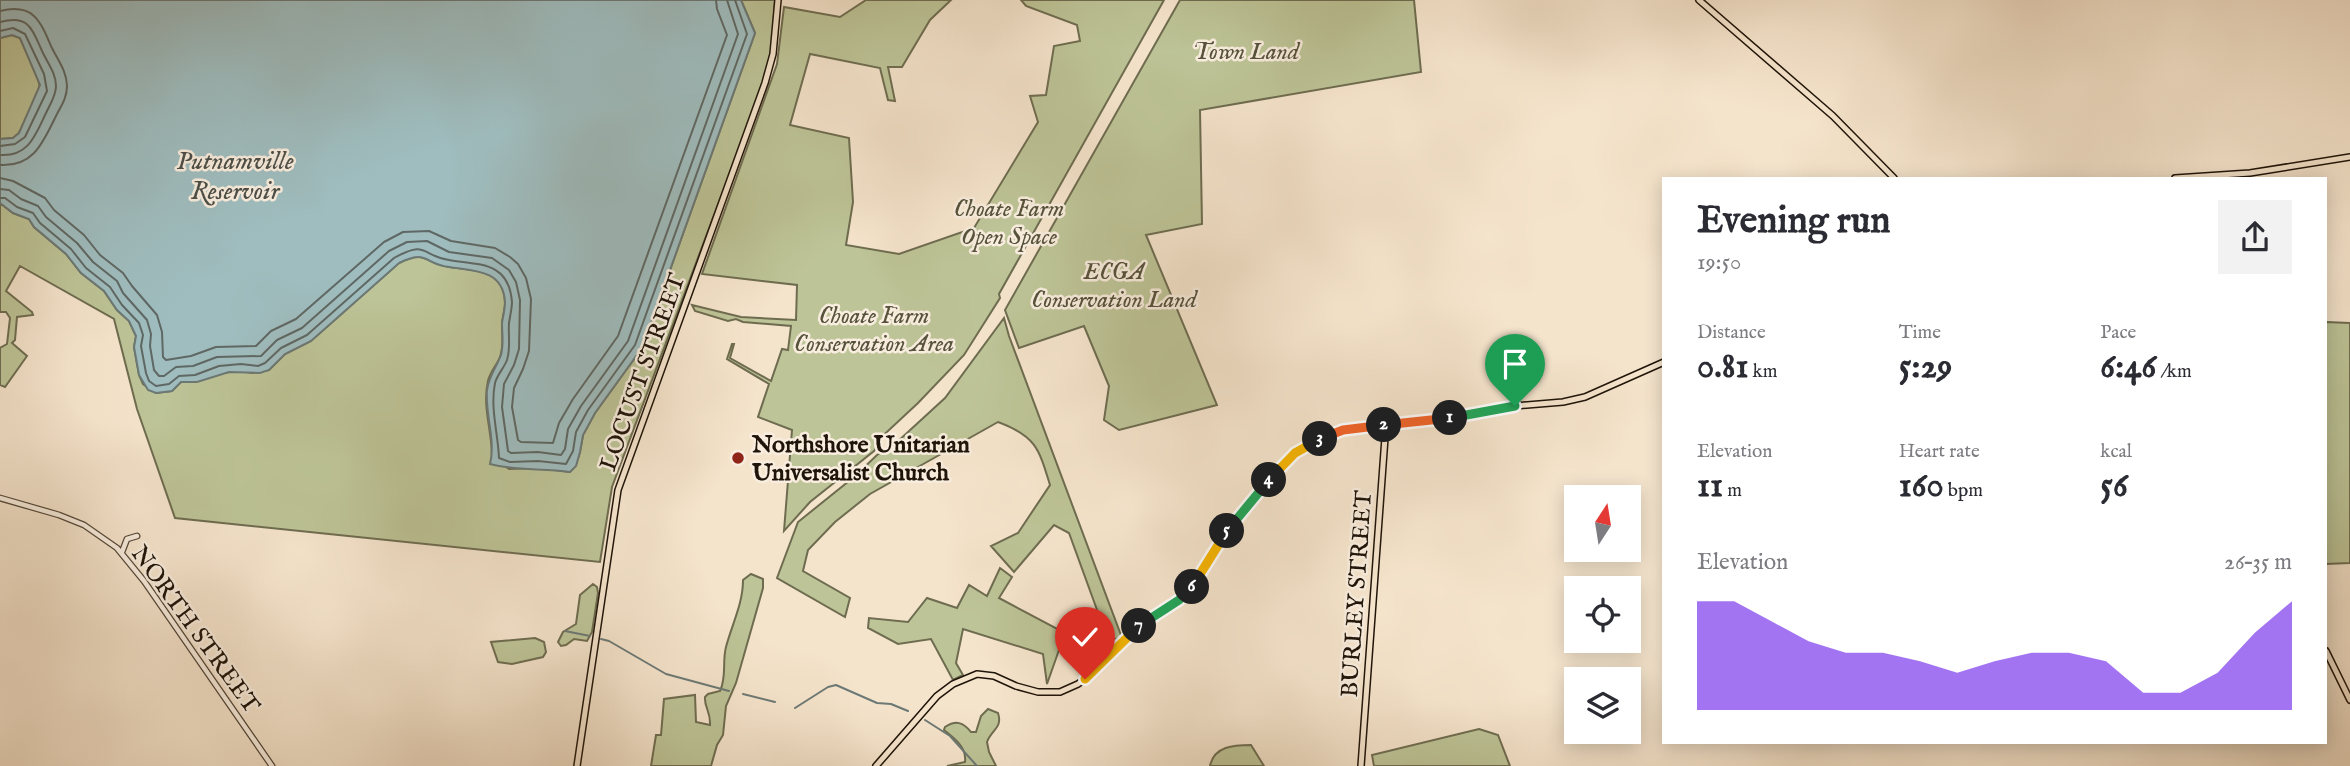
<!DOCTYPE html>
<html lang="en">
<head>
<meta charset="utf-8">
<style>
	:root { --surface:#fff; --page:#f2f2f3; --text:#2b2b33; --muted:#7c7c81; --accent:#7c3aed }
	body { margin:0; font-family:"IM FELL English",serif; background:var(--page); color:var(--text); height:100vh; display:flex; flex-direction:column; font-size:26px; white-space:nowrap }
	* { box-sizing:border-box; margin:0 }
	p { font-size:23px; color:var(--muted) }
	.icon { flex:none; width:38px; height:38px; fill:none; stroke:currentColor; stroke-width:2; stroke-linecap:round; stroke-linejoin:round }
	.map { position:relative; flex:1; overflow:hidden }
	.side { position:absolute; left:1662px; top:177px; width:665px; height:567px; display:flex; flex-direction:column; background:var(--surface); border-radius:0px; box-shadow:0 4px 18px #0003 }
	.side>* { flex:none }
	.needle { width:46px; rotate:12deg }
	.controls { position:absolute; left:1564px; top:485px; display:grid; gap:14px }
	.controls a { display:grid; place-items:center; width:77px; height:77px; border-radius:0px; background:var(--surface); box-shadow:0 4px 18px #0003; font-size:35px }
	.pin { position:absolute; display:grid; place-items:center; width:60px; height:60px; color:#fff; margin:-72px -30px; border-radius:50% 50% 50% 0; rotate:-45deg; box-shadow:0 0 7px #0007 }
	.pin .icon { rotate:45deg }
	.km { position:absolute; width:35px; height:35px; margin:-18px; border-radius:50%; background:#222; color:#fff; font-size:19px; line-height:35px; text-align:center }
	.round { display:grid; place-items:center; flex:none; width:74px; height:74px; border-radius:0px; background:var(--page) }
	.headline { display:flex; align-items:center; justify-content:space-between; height:119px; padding:0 35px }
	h1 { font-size:38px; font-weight:700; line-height:52px }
	.figures { display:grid; grid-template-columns:repeat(3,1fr); gap:10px; height:119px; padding:7px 35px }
	.figures div { display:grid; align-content:center }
	.figures b { font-size:35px; font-weight:700 }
	.figures small { font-size:19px; font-weight:400 }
	.figures p { font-size:19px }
	.chart { height:196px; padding:14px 35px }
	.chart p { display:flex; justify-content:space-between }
	.chart svg { width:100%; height:126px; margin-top:7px; fill:var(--accent); opacity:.7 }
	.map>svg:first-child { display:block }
	.green { fill:#bdc497; stroke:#6e6c50; stroke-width:2 }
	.water { fill:#9fbdbf; stroke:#6c7976; stroke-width:2 }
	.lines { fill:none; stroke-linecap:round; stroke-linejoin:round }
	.shore { stroke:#5f6864; stroke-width:2 }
	.stream { stroke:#6c7976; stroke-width:2 }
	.minor-casing { stroke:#54483a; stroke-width:7 }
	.major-casing { stroke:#1f1409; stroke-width:8 }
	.minor { stroke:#f8edde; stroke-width:4.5 }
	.major { stroke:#f5e4cc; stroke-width:5 }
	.split-1-casing { stroke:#fff; stroke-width:14 }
	.split-2-casing { stroke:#fff; stroke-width:14 }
	.split-3-casing { stroke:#fff; stroke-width:14 }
	.split-4-casing { stroke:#fff; stroke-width:14 }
	.split-5-casing { stroke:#fff; stroke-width:14 }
	.split-6-casing { stroke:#fff; stroke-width:14 }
	.split-7-casing { stroke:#fff; stroke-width:14 }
	.split-8-casing { stroke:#fff; stroke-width:14 }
	.split-1 { stroke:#22a559; stroke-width:9 }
	.split-2 { stroke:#f0652b; stroke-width:9 }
	.split-3 { stroke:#f0652b; stroke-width:9 }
	.split-4 { stroke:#f5b400; stroke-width:9 }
	.split-5 { stroke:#22a559; stroke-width:9 }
	.split-6 { stroke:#f5b400; stroke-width:9 }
	.split-7 { stroke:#22a559; stroke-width:9 }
	.split-8 { stroke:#f5b400; stroke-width:9 }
	.poi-dot { fill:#8f2418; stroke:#f8edde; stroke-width:2.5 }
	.labels { text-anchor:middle; stroke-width:5; stroke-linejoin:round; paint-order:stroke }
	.park-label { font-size:24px; font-style:italic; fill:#56523b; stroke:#f8edde }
	.street-label { font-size:24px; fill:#1f1409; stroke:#f8edde }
	.poi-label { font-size:24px; font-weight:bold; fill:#1f1409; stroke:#f8edde; text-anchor:start }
	.water-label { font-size:26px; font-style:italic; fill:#4c4f49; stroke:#f8edde }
</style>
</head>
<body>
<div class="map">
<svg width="2350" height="766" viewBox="0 0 2350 766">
	<rect width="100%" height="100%" fill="#f5e4cc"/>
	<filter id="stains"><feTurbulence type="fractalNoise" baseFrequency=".00286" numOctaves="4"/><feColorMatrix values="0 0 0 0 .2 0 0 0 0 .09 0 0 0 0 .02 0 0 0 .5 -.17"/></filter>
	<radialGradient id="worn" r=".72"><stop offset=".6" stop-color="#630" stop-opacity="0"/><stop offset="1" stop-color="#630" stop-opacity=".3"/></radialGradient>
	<!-- green -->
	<path class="green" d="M741,0H775L772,46L765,79L612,487L600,562L175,518L137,409L114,319L20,266L6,291L32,312L33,315L17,317L15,340L12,343L27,356L5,387L0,385V348L7,344L10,318L6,312H0V203L13,213L29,219L34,227L66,254L81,273L104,291L117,310L129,321L136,336L134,347L139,375L143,384L156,393L172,391L181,382L205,379L220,373L241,371L252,373L269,370L285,354L311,341L399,263C429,249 423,264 449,267C475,271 504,268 505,303C505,310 502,318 502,325C502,336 504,346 500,357C497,365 490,372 488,381C482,406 492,431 492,456L509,469L538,468L570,472L576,465L580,452L583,435L595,413L642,348L755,33Z
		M866,0H951L930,20L902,67H888L895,101L888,100L880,68L810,54L790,125L849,138L853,202L846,245L899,254L974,228L1038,122L1030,96L1046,95L1054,46L1080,41L1077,25L1026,6L1021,0H1164L999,294L1000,298L964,355L918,403L875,443L878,445L874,451L810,502L784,531L792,430L758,417L769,384L727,359L732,344H734L730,358L771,381L782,349L788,350L791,326L743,322L736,319L728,321L695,311L692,305L741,317L796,320L797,285L702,274L777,64L784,7L840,17Z
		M1180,0H1414L1421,72L1200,110L1202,224L1146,235L1217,405L1119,430L1104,420L1109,386L1084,326L1019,348L1005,310Z
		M12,35L20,38L38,77L40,89L19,133L13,138L0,139V38Z
		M1004,318L1009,336L1122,638L1108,640L1069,533L1054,525L1014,572L991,546L1018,533L1050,485C1039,449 1036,436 998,422L870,494L835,522L808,550L803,571L850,598L845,617L777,578L798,522L854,477L877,455L896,443L945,398Z
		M2326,322L2350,323V563L2326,564Z
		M1000,568L1012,577L999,598L1065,633L1047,684L1043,654L963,629L956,663L963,675L953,680L931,639L898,644L868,628L869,618L908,622L927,598L957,608L969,585L987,596Z
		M751,574L763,579V588L736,683L726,706L723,735L717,745L711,766H651L656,735H661L664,699L695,695L696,722L710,725C711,712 704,707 705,697L708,694L720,691C727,676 722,662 726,647C732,624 743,604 743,580Z
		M593,584L597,587L598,593L592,632L587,641L574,639L566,645L561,646L558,642L563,632L576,624L580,595Z
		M535,638L544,642L546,652L543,657L512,664L498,662L491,642Z
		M988,709L998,713C1003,728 991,730 987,742L989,752L996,766H947L965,762C967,747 954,738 944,730L945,727C956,720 963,722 971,732H976L981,716Z
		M1479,729L1498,735L1510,766H1374L1372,755Z
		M1251,745L1264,766H1210C1214,746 1234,745 1251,745Z"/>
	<!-- water -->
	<path class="water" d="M0,0H741L755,33L642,348L595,413L583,435L580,452L576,466L570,472C543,468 516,471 490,464C496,440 485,415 487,390C489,376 496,368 501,355C504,344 502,335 502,323C503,317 505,309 505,302C503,269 473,271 449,267C423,264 429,249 399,263L311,341L285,354L269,370L260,373L229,372L197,382H181L172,391L156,393L148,390L139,375L134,347L136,336L129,321L117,310L104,291L81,273L66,254L34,227L29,219L13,213L0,203V139L13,138L19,133L40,85L20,38L12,35L0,38Z"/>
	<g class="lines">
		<!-- shore -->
		<path class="shore" d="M0,11C33,3 40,20 51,46C57,59 67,71 67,86C67,98 61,106 56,116C43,142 34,167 0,165
			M0,22C29,14 32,29 42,51C47,62 56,73 56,86C56,95 51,103 47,111C36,133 30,157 0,155
			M0,31L13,28L25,34L44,74L47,91L25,137L15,144L0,146
			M0,178L13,181L45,198L54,210L84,235L100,255L123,273L132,286L157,315L162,332L163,357L166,360L191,356L216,347L256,346L271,331L296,319L384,242L403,232L429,231L451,241L495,248L510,257L518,264L526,278L531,299L529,351L523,369L514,388L512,407L518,440L521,442L553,443L559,423L573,399L618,336L727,35L717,9L716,0
			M0,189L9,190L21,199L38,206L46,217L77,243L93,262L117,281L123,293L147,320L151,334L150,346L154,370L159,376H164L176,367L193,366L217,357L261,356L277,340L302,328L389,251L407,242L427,241L449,252L492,258L509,270L516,282L520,300L519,349L514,365L504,384L502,407L508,451L511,453L538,452L561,455L565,449L568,429L581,406L628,341L738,34L727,0
			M0,198H5L17,207L33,213L40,223L71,249L86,268L110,287L122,305L139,323L143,335L141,346L146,373L149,381L156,386L169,384L179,376L195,375L219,366L241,364L258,366L265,363L281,348L307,335L394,258C428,239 421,256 449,260C478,265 509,261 512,302C512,308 510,316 509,323C508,336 511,347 507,360C504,368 497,375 495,383C490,408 498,433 499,458L510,462L538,461L566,464L573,451L576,432L588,410L635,345L747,34L735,0"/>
		<!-- stream -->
		<path class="stream" d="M565,631L590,636
			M601,639L609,641L666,674L729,691
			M743,694L775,702
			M795,708L828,687L836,685L877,703L891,704L908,711
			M925,720L950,736L977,766"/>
		<!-- minor casing -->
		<g class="minor-casing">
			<path id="minor" d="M0,498L59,515L84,525L117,548L144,581L272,766
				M122,552L127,539L137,536"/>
		</g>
		<!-- major casing -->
		<g class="major-casing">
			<path id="major" d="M1699,0L1833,116L1894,178
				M2175,178L2250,173L2350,157
				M2326,651L2350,700
				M577,766L618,490L765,83L773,54L778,0
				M876,766L937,696L953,684L977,674L994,676L1016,686L1038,692H1060L1078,684L1094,672L1134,630L1187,593L1224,534L1252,499L1289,458L1316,440L1331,434L1358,427L1429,421L1515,406L1563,402L1585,397L1664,362
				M1361,766L1386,424"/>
		</g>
		<!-- minor -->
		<use href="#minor" class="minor"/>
		<!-- major -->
		<use href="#major" class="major"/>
	</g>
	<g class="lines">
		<!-- split-1 casing -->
		<g class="split-1-casing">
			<path id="split-1" d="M1450,418L1515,406"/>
		</g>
		<!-- split-2 casing -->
		<g class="split-2-casing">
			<path id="split-2" d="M1384,425L1450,418"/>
		</g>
		<!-- split-3 casing -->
		<g class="split-3-casing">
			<path id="split-3" d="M1320,439L1343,430L1384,425"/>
		</g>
		<!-- split-4 casing -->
		<g class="split-4-casing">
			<path id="split-4" d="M1269,480L1295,453L1320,439"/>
		</g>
		<!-- split-5 casing -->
		<g class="split-5-casing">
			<path id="split-5" d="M1227,531L1269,480"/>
		</g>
		<!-- split-6 casing -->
		<g class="split-6-casing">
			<path id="split-6" d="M1192,587L1227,531"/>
		</g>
		<!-- split-7 casing -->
		<g class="split-7-casing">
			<path id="split-7" d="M1139,626L1179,600L1192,587"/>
		</g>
		<!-- split-8 casing -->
		<g class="split-8-casing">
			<path id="split-8" d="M1085,679L1139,626"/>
		</g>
		<!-- split-1 -->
		<use href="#split-1" class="split-1"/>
		<!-- split-2 -->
		<use href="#split-2" class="split-2"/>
		<!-- split-3 -->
		<use href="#split-3" class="split-3"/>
		<!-- split-4 -->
		<use href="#split-4" class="split-4"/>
		<!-- split-5 -->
		<use href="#split-5" class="split-5"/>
		<!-- split-6 -->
		<use href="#split-6" class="split-6"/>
		<!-- split-7 -->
		<use href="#split-7" class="split-7"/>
		<!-- split-8 -->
		<use href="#split-8" class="split-8"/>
	</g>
	<!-- markers -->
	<circle class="poi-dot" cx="738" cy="458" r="7"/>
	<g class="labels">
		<!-- park labels -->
		<g class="park-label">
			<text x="1246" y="59">Town Land</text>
			<text x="1009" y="216">Choate Farm<tspan x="1009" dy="28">Open Space</tspan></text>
			<text x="1114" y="279">ECGA<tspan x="1114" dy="28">Conservation Land</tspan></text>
			<text x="874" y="323">Choate Farm<tspan x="874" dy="28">Conservation Area</tspan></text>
		</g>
		<!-- street labels -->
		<g class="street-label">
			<text transform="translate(642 372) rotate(-70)" y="8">LOCUST STREET</text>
			<text transform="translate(1356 594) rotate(-86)" y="8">BURLEY STREET</text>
			<text transform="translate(196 629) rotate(54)" y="8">NORTH STREET</text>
		</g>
		<!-- poi labels -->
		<g class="poi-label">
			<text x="752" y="452">Northshore Unitarian<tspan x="752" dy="28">Universalist Church</tspan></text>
		</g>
		<!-- water labels -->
		<g class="water-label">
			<text x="235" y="169">Putnamville<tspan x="235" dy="30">Reservoir</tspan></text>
		</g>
	</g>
	<rect width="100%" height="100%" filter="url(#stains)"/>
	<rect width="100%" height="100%" fill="url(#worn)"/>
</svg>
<div class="controls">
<a><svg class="needle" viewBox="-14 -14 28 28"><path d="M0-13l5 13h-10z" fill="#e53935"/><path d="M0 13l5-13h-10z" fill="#7c7c81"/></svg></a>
<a><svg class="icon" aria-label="locate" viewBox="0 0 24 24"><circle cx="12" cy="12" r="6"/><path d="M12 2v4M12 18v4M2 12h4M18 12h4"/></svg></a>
<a><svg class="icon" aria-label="layers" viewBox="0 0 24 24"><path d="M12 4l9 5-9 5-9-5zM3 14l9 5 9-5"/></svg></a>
</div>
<div class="pin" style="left:1515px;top:406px;background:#1e9e55"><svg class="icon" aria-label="arrive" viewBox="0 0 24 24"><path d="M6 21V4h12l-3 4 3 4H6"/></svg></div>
<div class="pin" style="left:1085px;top:679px;background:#d93025"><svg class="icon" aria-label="check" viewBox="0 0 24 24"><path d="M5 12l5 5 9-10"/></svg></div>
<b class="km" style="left:1450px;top:418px">1</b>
<b class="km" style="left:1384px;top:425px">2</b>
<b class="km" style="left:1320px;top:439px">3</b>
<b class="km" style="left:1269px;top:480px">4</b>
<b class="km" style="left:1227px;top:531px">5</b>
<b class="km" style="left:1192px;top:587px">6</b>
<b class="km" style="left:1139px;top:626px">7</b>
<section class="side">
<div class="headline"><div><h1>Evening run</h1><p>19:50</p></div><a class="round"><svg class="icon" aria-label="share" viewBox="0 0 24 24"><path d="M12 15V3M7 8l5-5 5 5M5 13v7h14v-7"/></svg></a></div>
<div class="figures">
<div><p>Distance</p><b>0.81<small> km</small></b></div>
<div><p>Time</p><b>5:29</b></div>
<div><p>Pace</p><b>6:46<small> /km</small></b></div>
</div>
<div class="figures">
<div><p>Elevation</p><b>11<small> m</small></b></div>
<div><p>Heart rate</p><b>160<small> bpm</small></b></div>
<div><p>kcal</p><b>56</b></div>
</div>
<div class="chart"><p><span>Elevation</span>26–35 m</p>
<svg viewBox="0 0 160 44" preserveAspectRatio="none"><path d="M0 44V6L10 6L20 13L30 20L40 24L50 24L60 27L70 31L80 27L90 24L100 24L110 27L120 38L130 38L140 31L150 17L160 6V44z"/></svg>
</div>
</section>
</div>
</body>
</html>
